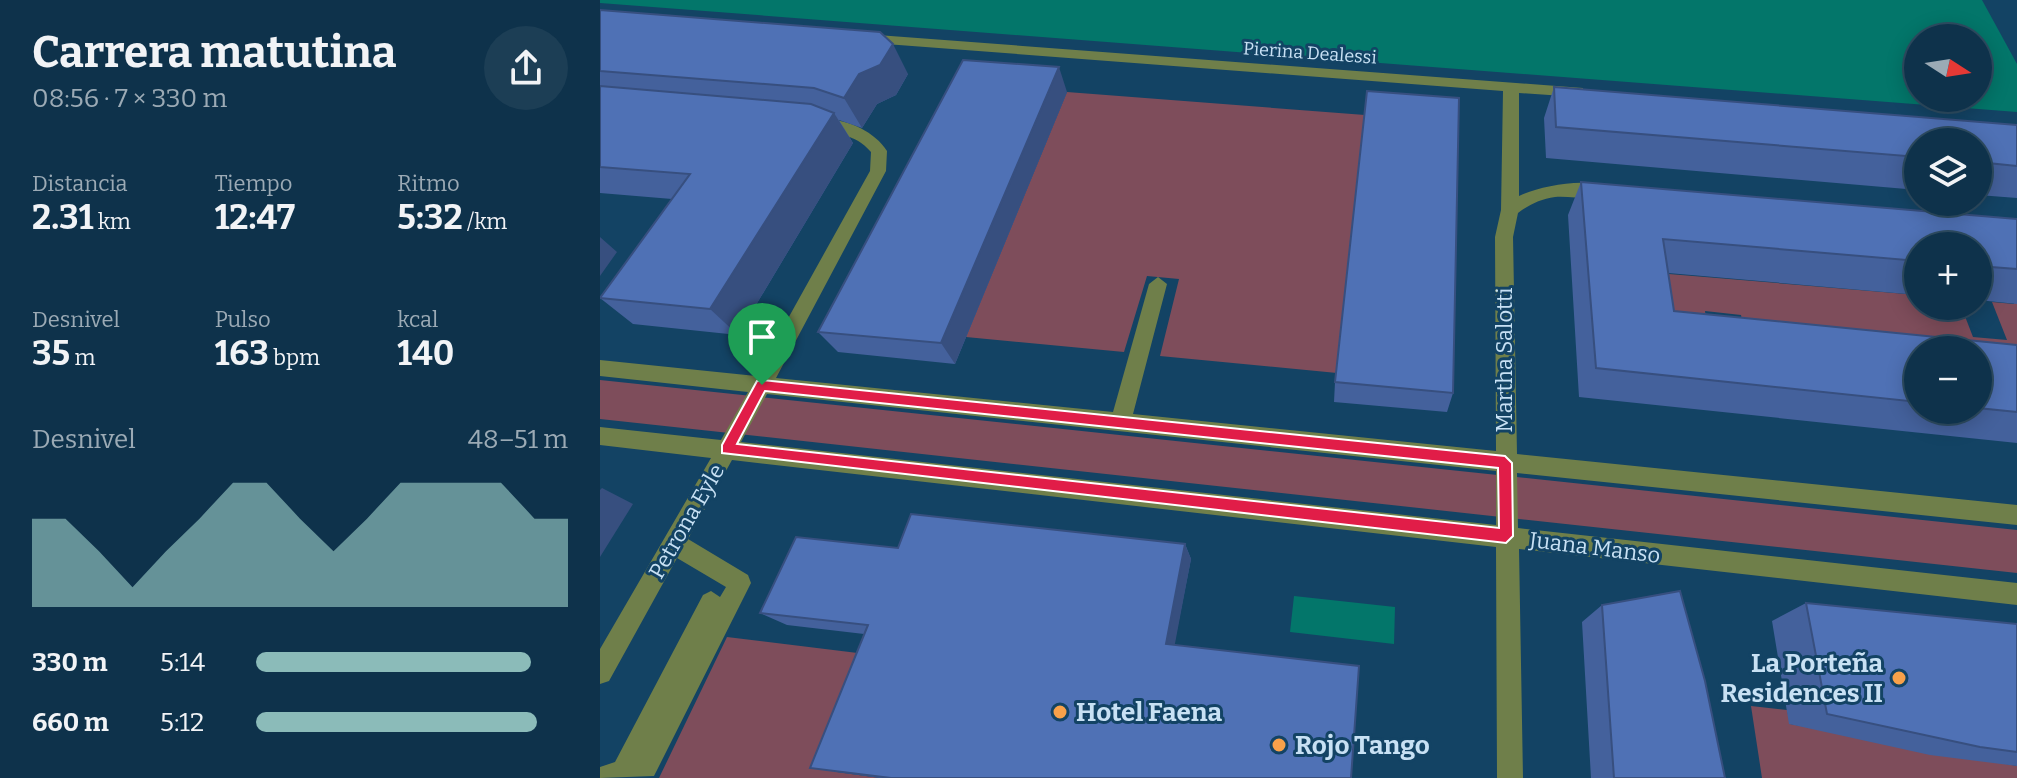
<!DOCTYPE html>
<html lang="es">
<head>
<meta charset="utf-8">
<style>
	:root { --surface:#0e324b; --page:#1c3e55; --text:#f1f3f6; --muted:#9baab5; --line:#2e4d63; --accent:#8bbbb9 }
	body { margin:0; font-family:Bitter,serif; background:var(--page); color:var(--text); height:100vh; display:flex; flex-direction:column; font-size:30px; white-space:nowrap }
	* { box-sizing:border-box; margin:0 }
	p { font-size:26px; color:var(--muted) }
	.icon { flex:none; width:44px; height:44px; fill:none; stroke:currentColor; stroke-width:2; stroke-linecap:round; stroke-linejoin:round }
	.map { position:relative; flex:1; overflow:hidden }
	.drawer { display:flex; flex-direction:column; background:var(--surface); width:600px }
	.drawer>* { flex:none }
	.needle { width:52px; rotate:102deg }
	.fabs { position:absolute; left:1304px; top:24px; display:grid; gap:16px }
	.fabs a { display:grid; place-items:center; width:88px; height:88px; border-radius:50%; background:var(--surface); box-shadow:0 4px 20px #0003,0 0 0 2px var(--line); font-size:40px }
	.pin { position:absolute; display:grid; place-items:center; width:68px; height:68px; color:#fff; margin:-82px -34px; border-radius:50% 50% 50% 0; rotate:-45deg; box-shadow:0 0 8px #0007 }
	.pin .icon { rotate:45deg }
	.round { display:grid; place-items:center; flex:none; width:84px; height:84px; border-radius:42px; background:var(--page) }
	.summary { display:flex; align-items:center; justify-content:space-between; height:136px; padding:0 32px }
	h1 { font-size:44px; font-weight:700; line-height:60px }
	.figures { display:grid; grid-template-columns:repeat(3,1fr); gap:12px; height:136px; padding:8px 32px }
	.figures div { display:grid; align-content:center }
	.figures b { font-size:34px; font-weight:700 }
	.figures small { font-size:22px; font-weight:400 }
	.figures p { font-size:22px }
	.chart { height:224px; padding:16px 32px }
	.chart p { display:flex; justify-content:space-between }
	.chart svg { width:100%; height:144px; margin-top:8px; fill:var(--accent); opacity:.7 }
	ul { padding:0 32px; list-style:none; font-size:26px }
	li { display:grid; grid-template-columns:128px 96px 1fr; align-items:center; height:60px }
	li i { height:20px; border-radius:10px; background:var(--accent) }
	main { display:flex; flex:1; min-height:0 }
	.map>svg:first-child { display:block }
	.green { fill:#7e4d5b }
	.water { fill:#03766a; fill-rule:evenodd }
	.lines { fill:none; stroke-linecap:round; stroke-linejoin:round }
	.minor { fill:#6f7f4a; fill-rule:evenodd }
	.wall { fill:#44619c; fill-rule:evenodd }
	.shaded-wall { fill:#374f7f }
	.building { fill:#4f71b5; stroke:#374f7f; stroke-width:2 }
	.route { fill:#e11d48; stroke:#fff; stroke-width:2; fill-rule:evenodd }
	.poi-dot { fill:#f8a14a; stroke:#134364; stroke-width:3 }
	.labels { text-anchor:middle; stroke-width:6; stroke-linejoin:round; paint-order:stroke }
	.far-street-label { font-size:18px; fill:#c8e1f4; stroke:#134364 }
	.street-label { font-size:22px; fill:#c8e1f4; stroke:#134364 }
	.near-poi-label { font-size:26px; font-weight:bold; fill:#c8e1f4; stroke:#134364; text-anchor:start }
</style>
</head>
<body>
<main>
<section class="drawer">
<div class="summary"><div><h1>Carrera matutina</h1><p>08:56 · 7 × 330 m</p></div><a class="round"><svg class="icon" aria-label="share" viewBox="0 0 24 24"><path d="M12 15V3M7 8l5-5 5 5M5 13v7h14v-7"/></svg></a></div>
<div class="figures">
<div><p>Distancia</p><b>2.31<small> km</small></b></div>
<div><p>Tiempo</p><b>12:47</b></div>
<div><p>Ritmo</p><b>5:32<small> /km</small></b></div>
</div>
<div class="figures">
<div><p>Desnivel</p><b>35<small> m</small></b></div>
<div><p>Pulso</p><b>163<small> bpm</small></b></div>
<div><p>kcal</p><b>140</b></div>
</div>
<div class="chart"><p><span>Desnivel</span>48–51 m</p>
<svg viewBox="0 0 160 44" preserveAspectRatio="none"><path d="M0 44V17L10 17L20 27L30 38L40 27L50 17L60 6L70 6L80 17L90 27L100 17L110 6L120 6L130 6L140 6L150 17L160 17V44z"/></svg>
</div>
<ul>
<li><b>330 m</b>5:14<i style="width:88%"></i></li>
<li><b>660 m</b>5:12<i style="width:90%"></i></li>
</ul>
</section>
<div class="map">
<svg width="1417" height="778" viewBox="0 0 1417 778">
	<rect width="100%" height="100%" fill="#134364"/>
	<!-- green -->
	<path class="green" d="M467,92L765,115L737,373L560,356L579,279L547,276L524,352L366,337Z
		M1045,272L1318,295V306H1361L1373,337L1407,340L1392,302L1414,304L1417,297V378L1378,350H1147L1141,315L1105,311L1110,346L1104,364Z
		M0,380L1417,530V573L0,419Z
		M127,637L282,656L237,772L280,778H59Z
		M1151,706L1187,710L1190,724L1417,766V778H1162Z"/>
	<!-- water -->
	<path class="water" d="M0,0H1382L1417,64V112L0,3ZM1378,38V98H1318V38Z
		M694,596L795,607L794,644L690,632Z"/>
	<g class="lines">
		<!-- minor -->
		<path class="minor" d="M264,34L983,88V96L978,97L919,93V196C938,186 998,174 1012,192C1002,204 971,195 955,197C940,199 929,205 918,213L913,237L917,454L1417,505V525L917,473L918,528L1417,583V605L919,549L923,778H897L896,547L132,460L88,539L148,575L151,583L54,776L0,778V767L15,762L103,595L111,591L120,597L126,587L77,558L9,681L0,684V649L111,458L0,445V427L121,440L148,392L0,376V360L156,376L270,171L271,152C255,133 235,134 213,129V121C239,115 273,129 287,151L286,171L176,378L513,412L549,284L558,277L567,284L533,414L896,451L895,237L901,210L903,91L259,42V36ZM167,394L896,471V525L141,442Z"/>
	</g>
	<!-- wall -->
	<path class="wall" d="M0,10L308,74L296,95L277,104L262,128L239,120L253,143L138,335L33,324L0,298L72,199L0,193Z
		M954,87L1417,125V198L1378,195V142H1318V190L946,158L944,118Z
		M467,92L355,364L238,352L218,332Z
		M981,182L1417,219V304L1378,300V246H1318V295L1068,273L1074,311L1417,345V443L979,397L968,215ZM1318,350H1378V410H1318Z
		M735,382L853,393L847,412L734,402Z
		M585,544L591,559L574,645L751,778H281L210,768L264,634L187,625L160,613L298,548Z
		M1206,603L1417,624V766L1330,755L1189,724L1172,621Z
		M1002,605L1125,778H991L982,622Z"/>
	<!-- shaded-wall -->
	<path class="shaded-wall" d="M293,44L308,74L296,95L277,104L262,128L244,98L259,74Z
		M459,67L467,92L355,364L341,343Z
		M234,113L253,143L138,335L110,309Z
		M0,237L17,252L0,276Z
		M2,488L33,504L0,557V490Z
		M585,544L591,559L573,654L566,644Z"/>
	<!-- building -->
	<path class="building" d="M0,10L280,32L293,44L280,65L259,74L244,98L214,88L0,71Z
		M363,60L459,67L341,343L218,332Z
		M0,86L211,104L234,113L110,309L0,298L90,174L0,167Z
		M954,87L1417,125V166L1378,162V142H1318V157L956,127Z
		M767,91L859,98L853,393L735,382Z
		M981,182L1417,219V269L1378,266V246H1318V261L1063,239L1074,311L1417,345V412L1378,408V350H1318V402L996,368Z
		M311,514L585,544L566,644L759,666L751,778H291L210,768L268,625L160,613L196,537L298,548Z
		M1080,591L1105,681L1125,778H1014L1002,605Z
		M1206,603L1417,624V752L1380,747L1227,714Z"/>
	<!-- route -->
	<path class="route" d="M162,380L905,456L912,463L913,536L906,543L122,453V445L157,381ZM165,391L898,468L899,528L137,444Z"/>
	<!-- markers -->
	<g class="poi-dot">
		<circle cx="1299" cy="678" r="8"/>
		<circle cx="460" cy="712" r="8"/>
		<circle cx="679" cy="745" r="8"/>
	</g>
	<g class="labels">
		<!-- far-street labels -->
		<g class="far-street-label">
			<text transform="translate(710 53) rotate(4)" y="6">Pierina Dealessi</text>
		</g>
		<!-- street labels -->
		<g class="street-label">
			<text transform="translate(904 360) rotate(-90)" y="8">Martha Salotti</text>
			<text transform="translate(86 521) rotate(-60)" y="8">Petrona Eyle</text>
			<text transform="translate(995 547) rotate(7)" y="8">Juana Manso</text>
		</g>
		<!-- near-poi labels -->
		<g class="near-poi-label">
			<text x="1283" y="672" text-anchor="end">La Porteña<tspan x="1283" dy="30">Residences II</tspan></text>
			<text x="476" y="721">Hotel Faena</text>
			<text x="695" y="754">Rojo Tango</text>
		</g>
	</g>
</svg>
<div class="fabs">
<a><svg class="needle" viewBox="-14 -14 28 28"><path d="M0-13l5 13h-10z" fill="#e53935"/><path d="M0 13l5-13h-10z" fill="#9baab5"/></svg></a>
<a><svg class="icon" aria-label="layers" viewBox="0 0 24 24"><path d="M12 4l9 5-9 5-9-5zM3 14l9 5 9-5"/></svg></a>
<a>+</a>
<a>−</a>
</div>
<div class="pin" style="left:162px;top:385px;background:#1e9e55"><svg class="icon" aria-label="arrive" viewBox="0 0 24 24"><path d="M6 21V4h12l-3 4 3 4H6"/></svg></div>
</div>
</main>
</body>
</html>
